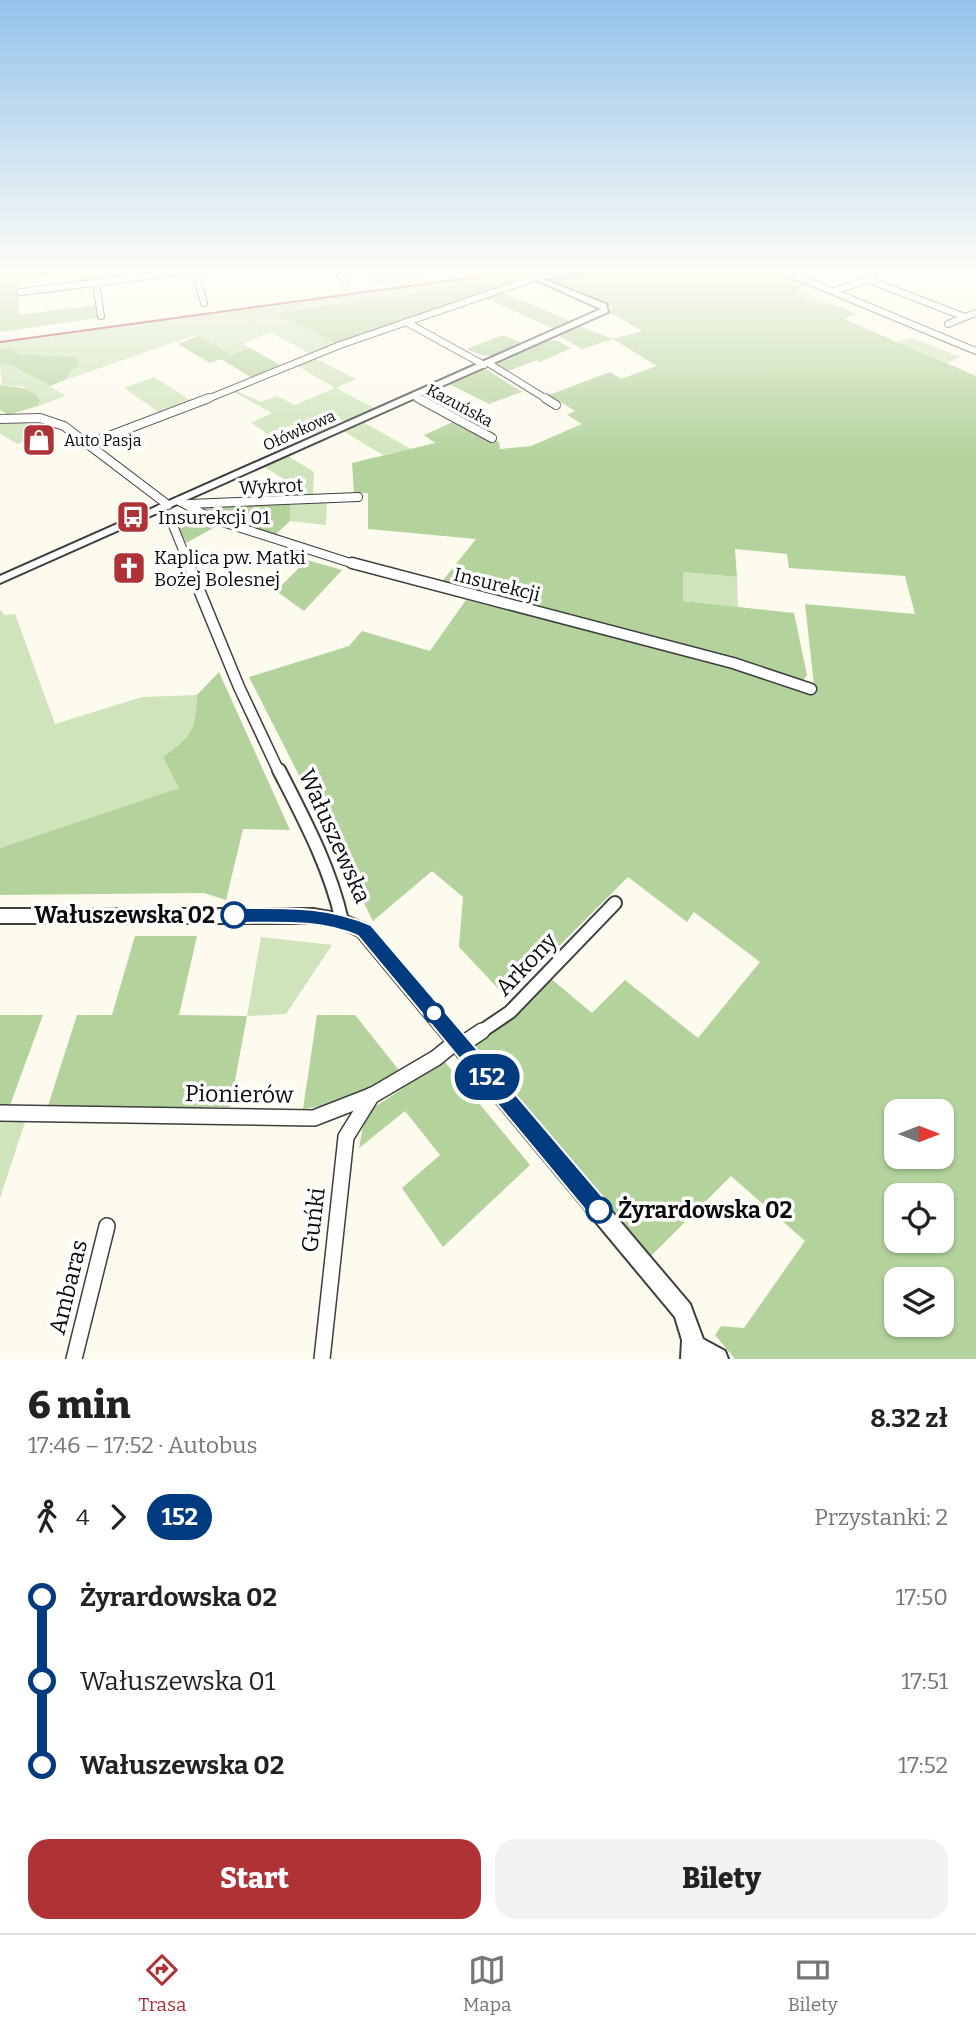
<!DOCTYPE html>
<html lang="pl">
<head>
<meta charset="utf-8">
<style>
  :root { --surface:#fff; --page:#f2f2f2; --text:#222; --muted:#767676; --line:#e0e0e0; --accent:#af3236 }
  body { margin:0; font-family:Bitter,serif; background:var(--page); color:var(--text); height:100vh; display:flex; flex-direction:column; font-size:26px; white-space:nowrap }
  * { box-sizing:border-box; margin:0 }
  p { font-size:23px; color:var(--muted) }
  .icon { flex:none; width:38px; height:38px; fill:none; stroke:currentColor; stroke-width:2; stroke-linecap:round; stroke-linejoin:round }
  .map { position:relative; height:1359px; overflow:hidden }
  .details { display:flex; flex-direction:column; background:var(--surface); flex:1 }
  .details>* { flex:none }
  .badge { padding:0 14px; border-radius:23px; font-size:24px; line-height:46px }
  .needle { width:46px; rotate:90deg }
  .fabs { position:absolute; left:884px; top:1099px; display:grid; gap:14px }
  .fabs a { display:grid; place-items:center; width:70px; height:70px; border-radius:14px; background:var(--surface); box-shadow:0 2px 5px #0004; font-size:35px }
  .map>.badge { position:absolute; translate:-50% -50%; box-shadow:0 0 0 4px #fff }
  .legs { display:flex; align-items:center; gap:10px; height:77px; padding:0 28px; font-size:23px }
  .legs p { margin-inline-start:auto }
  .summary { display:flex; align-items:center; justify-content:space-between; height:119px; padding:0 28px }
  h1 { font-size:38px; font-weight:800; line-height:52px }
  .cta { display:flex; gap:14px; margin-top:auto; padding:14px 28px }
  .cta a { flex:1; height:80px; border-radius:21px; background:var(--accent); color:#fff; font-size:28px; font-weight:800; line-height:80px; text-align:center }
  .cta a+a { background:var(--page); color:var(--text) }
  ul { padding:0 28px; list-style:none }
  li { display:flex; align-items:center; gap:24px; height:84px; font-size:26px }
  li i { display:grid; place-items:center; width:10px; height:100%; margin:0 9px; background:currentColor }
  li i::after { content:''; width:18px; height:18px; margin:-9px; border:5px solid; border-radius:50%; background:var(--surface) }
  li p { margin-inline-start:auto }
  li:first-child i { background:linear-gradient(#0000 50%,currentColor 0) }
  li:last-child i { background:linear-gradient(currentColor 50%,#0000 0) }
  .dock { display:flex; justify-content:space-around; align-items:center; height:98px; border-top:2px solid var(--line); background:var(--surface); font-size:19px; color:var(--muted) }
  .dock a { display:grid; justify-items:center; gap:4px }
  .dock .current { color:var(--accent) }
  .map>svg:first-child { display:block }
  .industrial { fill:#eae1ea }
  .farmland { fill:#f1efd0 }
  .green { fill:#cfe4bb }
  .forest { fill:#b4d39c; fill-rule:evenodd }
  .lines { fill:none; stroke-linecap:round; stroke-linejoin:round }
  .minor-far4-casing { stroke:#3f3f3f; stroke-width:8 }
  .minor-far3-casing { stroke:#3f3f3f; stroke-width:10 }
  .minor-far2-casing { stroke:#3f3f3f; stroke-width:13 }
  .minor-far1-casing { stroke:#3f3f3f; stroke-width:16 }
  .minor-casing { stroke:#3f3f3f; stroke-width:18 }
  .tertiary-casing { stroke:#3f3f3f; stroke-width:4 }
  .minor-far4 { stroke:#fff; stroke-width:6 }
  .minor-far3 { stroke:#fff; stroke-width:8 }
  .minor-far2 { stroke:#fff; stroke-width:10 }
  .minor-far1 { stroke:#fff; stroke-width:12 }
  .minor { stroke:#fff; stroke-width:15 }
  .tertiary { fill:#fff; fill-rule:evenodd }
  .rail { stroke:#af3236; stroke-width:2 }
  .line-1 { fill:#003b80; stroke:#fff; stroke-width:2 }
  .stop-1-dot { fill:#fff; stroke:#003b80; stroke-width:3.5 }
  .labels { text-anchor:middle; stroke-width:7; stroke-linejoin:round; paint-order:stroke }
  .far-street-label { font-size:16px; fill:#0c0c0c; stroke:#fff }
  .far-poi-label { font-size:16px; fill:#0c0c0c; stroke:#fff; text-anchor:start }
  .street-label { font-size:19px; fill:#0c0c0c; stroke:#fff }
  .poi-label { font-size:19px; fill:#0c0c0c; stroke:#fff; text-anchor:start }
  .near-street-label { font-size:23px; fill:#0c0c0c; stroke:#fff }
  .near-stop-label { font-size:23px; font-weight:bold; fill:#0c0c0c; stroke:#fff; text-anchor:end }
</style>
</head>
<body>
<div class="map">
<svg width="976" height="1359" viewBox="0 0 976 1359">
  <rect width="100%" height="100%" fill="#fdfaee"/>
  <!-- industrial -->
  <polygon class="industrial" points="371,268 483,268 373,286 361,269"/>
  <!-- farmland -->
  <polygon class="farmland" points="82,268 100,268 102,281 57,286 55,271"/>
  <!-- green -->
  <g class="green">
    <polygon points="547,268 597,268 275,312 338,344 311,354 270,332 243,344 250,348 231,355 196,335 65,380 74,370 76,357 20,354 11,348 0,349 0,343"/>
    <polygon points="746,268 772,268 814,285 802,290 831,303 821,306 793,293 800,291"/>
    <polygon points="911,337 960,357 947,363 897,342"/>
    <polygon points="315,358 356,379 336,388 376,409 346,423 335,416 323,421 333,428 312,438 291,425 275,432 293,446 289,447 251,423 272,413 232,391 235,390 261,402 277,396 295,405 335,388 296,365"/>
    <polygon points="10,363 66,396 38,406 40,400 22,386 2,386 0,365"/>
    <polygon points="154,377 193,402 163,415 124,388"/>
    <polygon points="28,421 54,427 18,444 0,434 0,422"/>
    <polygon points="363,422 411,449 383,455 343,431"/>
    <polygon points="288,456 314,472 313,496 282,497 284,479 264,467"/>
    <polygon points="327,502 326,525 290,521 291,505"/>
    <polygon points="682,572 737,577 738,607 683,601"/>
    <path d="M0 610 5 615 15 614 55 724 142 697 197 695C195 731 193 735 163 757L180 788 0 848Z"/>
    <polygon points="261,937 332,945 286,1014 247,1016"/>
    <polygon points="0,1122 25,1122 0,1198"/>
  </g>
  <!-- forest -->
  <g class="forest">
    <polygon points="0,268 57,268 53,273 19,282 19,315 96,305 97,318 0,332"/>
    <path d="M614 268H746L801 290 794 294 821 306 831 303 856 314 844 319 976 376V1359H735L715 1335 721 1326 744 1328 805 1241 731 1176 651 1256 490 1067 476 1049 475 1042 550 978 592 1013 625 980 698 1038 760 962 694 912 687 922 628 877 507 998 459 947 463 897 432 871 373 921 249 677 349 646 362 631 430 651 466 600 704 659 815 694 805 604 915 614 905 576 789 568 787 554 735 549 737 577 683 572V601L794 613 807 675 803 681 440 584 476 539 368 529V493H354L352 463 435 443 424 435 455 421 499 442 500 449 531 446 582 424 567 415 575 411 549 395 610 372 621 379 657 366 613 339 582 349 559 336 579 326 613 339 642 331 615 315 605 314 613 308 543 280V278ZM896 1111H942V1157H896ZM896 1195H942V1241H896ZM896 1279H942V1325H896Z"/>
    <polygon points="519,278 338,344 274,313"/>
    <polygon points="499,291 573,322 556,330 483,297"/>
    <path d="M503 335 524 344C500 354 492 362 467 349Z"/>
    <polygon points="199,336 231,355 250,348 282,366 252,378 221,359 210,363 178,344"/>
    <polygon points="547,340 558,341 571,348 540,362 537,360 508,371 498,366 498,362"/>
    <polygon points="11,348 20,354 76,357 79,363 65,380 50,386 10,364 0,365 0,349"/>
    <polygon points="484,368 522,392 489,404 449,384"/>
    <path d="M0 385C16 388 29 385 40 400L38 406 8 415 0 410Z"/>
    <polygon points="291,501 290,521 274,536 198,506"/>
    <polygon points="171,512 217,526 186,543"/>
    <polygon points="307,560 342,570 304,611 276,591"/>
    <path d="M219 672 290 830 243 829 226 900 204 893 0 895V848L179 788 163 757C193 735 195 731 197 695Z"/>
    <polygon points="135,936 197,936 179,1015 247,1016 230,1107 47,1109 77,1015 112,1015"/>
    <polygon points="0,1015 43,1015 9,1108 0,1108"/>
    <polygon points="317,1015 355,1015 402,1074 330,1105 303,1109"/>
    <polygon points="444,1061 530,1165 443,1247 402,1188 440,1155 405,1111 359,1148 363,1127 373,1108"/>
  </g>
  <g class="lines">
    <defs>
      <g id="minor-far4">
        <polyline points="194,268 204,303"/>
        <polyline points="336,268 345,282"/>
        <polyline points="776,268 976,351"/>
        <polyline points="864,268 873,272 871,279 874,282 965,317 976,313"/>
        <polyline points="96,283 101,316"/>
        <polyline points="834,291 871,279"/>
        <polyline points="21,292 195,270"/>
        <polyline points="406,322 484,365"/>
        <polyline points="948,324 965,317"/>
        <polyline points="488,363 548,400"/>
        <polyline points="414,396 421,400"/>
        <polyline points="205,400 340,345 535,278"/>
      </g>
      <g id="minor-far3">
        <polyline points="418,398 492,438"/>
        <polyline points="545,398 556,405"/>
        <polyline points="0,419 40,418 64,426 168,505"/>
        <polyline points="88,444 209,398"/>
        <polyline points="179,501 213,519 357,565"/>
        <polyline points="189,504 358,497"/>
        <polyline points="160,509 172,523 189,565"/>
      </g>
      <g id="minor-far2">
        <polyline points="188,563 239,687 279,772"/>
        <polyline points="352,563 733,663 811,689"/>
      </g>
      <g id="minor-far1">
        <path d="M279 770C304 819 330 867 342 921"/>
        <polyline points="479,1033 510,1012 615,903"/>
      </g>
      <g id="minor">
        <polyline points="461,1045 482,1031"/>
        <polyline points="0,1113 314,1118 373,1095 436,1058 457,1041"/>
        <polyline points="74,1359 107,1226"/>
        <polyline points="322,1359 346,1137 372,1095"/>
      </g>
      <g id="tertiary">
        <polygon points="591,268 606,268 543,279 606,304 608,312 0,583 0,576 601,309 532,278"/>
        <polygon points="0,909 313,909 342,914 370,926 690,1304 703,1339 725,1351 728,1359 681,1359 682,1340 675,1317 358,936 340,927 313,923 0,923"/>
      </g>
    </defs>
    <!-- minor-far4 casing -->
    <use href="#minor-far4" class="minor-far4-casing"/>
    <!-- minor-far3 casing -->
    <use href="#minor-far3" class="minor-far3-casing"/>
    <!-- minor-far2 casing -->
    <use href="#minor-far2" class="minor-far2-casing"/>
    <!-- minor-far1 casing -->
    <use href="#minor-far1" class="minor-far1-casing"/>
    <!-- minor casing -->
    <use href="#minor" class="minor-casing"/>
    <!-- tertiary casing -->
    <use href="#tertiary" class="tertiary-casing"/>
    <!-- minor-far4 -->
    <use href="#minor-far4" class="minor-far4"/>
    <!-- minor-far3 -->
    <use href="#minor-far3" class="minor-far3"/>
    <!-- minor-far2 -->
    <use href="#minor-far2" class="minor-far2"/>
    <!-- minor-far1 -->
    <use href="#minor-far1" class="minor-far1"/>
    <!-- minor -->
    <use href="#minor" class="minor"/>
    <!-- tertiary -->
    <use href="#tertiary" class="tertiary"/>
    <!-- rail -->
    <polyline class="rail" points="0,342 541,268"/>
  </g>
  <!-- sky -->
  <linearGradient id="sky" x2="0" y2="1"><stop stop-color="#94c3eb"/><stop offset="0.59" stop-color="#fefdf7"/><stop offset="1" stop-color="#fefdf7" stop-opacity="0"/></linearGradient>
  <rect width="976" height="458" fill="url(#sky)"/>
  <!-- line-1 -->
  <path class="line-1" d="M234 908C284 908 324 905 371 925L607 1202 610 1210 607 1217 599 1221 591 1217 358 936C319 919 276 923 234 923L228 921 226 915 228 910Z"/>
  <!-- icons -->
  <defs>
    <symbol id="shop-square" viewBox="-11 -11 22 22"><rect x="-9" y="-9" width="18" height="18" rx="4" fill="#af3236" stroke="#fff"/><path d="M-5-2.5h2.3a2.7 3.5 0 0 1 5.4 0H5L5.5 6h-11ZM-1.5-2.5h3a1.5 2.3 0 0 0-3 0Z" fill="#fff"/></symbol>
    <symbol id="bus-square" viewBox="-11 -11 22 22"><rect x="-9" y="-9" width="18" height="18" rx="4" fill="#af3236" stroke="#fff"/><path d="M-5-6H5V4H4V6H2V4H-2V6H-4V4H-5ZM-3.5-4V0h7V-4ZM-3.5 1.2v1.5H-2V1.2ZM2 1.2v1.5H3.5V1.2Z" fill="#fff"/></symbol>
    <symbol id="church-square" viewBox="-11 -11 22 22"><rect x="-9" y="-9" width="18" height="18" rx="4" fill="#af3236" stroke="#fff"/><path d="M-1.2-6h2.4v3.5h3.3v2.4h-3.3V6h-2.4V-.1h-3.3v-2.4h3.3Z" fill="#fff"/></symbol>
  </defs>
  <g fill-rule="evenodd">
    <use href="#shop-square" x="20" y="421" width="38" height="38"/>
    <use href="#bus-square" x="114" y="498" width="38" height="38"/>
    <use href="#church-square" x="110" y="549" width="38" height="38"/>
  </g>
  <!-- markers -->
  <g class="stop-1-dot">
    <circle cx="234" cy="915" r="12"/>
    <circle cx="434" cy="1013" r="9"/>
    <circle cx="599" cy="1210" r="12"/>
  </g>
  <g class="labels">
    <!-- far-street labels -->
    <g class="far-street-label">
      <text transform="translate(460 405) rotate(28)" y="6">Kazuńska</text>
      <text transform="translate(299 430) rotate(-24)" y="6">Ołówkowa</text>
    </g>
    <!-- far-poi labels -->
    <g class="far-poi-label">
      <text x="64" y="446">Auto Pasja</text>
    </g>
    <!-- street labels -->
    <g class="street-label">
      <text transform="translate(271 486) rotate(-3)" y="7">Wykrot</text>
      <text transform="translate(497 584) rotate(14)" y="7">Insurekcji</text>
    </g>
    <!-- poi labels -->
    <g class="poi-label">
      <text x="158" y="524">Insurekcji 01</text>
      <text x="154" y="564">Kaplica pw. Matki<tspan x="154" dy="22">Bożej Bolesnej</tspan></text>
    </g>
    <!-- near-street labels -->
    <g class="near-street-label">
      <text transform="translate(335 836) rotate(66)" y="8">Wałuszewska</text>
      <text transform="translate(526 964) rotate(-46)" y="8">Arkony</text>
      <text transform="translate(239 1094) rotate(1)" y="8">Pionierów</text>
      <text transform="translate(313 1220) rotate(-83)" y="8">Guńki</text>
      <text transform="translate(68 1287) rotate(-76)" y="8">Ambaras</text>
    </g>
    <!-- near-stop labels -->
    <g class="near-stop-label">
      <text x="215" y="923">Wałuszewska 02</text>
      <text x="618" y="1218" text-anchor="start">Żyrardowska 02</text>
    </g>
  </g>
</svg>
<div class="fabs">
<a><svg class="needle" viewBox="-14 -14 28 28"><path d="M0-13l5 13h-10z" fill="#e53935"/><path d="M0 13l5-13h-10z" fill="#767676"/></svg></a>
<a><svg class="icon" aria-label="locate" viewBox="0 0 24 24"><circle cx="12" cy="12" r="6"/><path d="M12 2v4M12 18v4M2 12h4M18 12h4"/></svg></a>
<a><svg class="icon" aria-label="layers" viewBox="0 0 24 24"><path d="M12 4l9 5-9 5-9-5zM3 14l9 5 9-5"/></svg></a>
</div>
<b class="badge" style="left:487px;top:1077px;background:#003b80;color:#fff">152</b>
</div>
<section class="details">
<div class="summary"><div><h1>6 min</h1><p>17:46 – 17:52 · Autobus</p></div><b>8.32 zł</b></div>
<div class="legs"><svg class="icon" aria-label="walk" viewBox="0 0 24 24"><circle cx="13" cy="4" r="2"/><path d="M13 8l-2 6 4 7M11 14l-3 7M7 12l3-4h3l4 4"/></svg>4<svg class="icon" aria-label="forward" viewBox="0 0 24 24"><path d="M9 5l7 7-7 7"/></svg><b class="badge" style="background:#003b80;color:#fff">152</b><p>Przystanki: 2</p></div>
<ul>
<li><i style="color:#003b80"></i><b>Żyrardowska 02</b><p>17:50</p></li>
<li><i style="color:#003b80"></i><span>Wałuszewska 01</span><p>17:51</p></li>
<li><i style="color:#003b80"></i><b>Wałuszewska 02</b><p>17:52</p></li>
</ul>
<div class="cta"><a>Start</a><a>Bilety</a></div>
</section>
<nav class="dock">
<a class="current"><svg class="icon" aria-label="directions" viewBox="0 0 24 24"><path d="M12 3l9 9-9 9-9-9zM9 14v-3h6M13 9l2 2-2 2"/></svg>Trasa</a>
<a><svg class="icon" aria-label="map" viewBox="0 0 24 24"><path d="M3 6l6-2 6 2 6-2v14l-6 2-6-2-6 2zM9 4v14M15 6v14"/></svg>Mapa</a>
<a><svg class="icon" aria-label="tickets" viewBox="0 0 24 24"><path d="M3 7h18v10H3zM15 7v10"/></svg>Bilety</a>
</nav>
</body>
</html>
